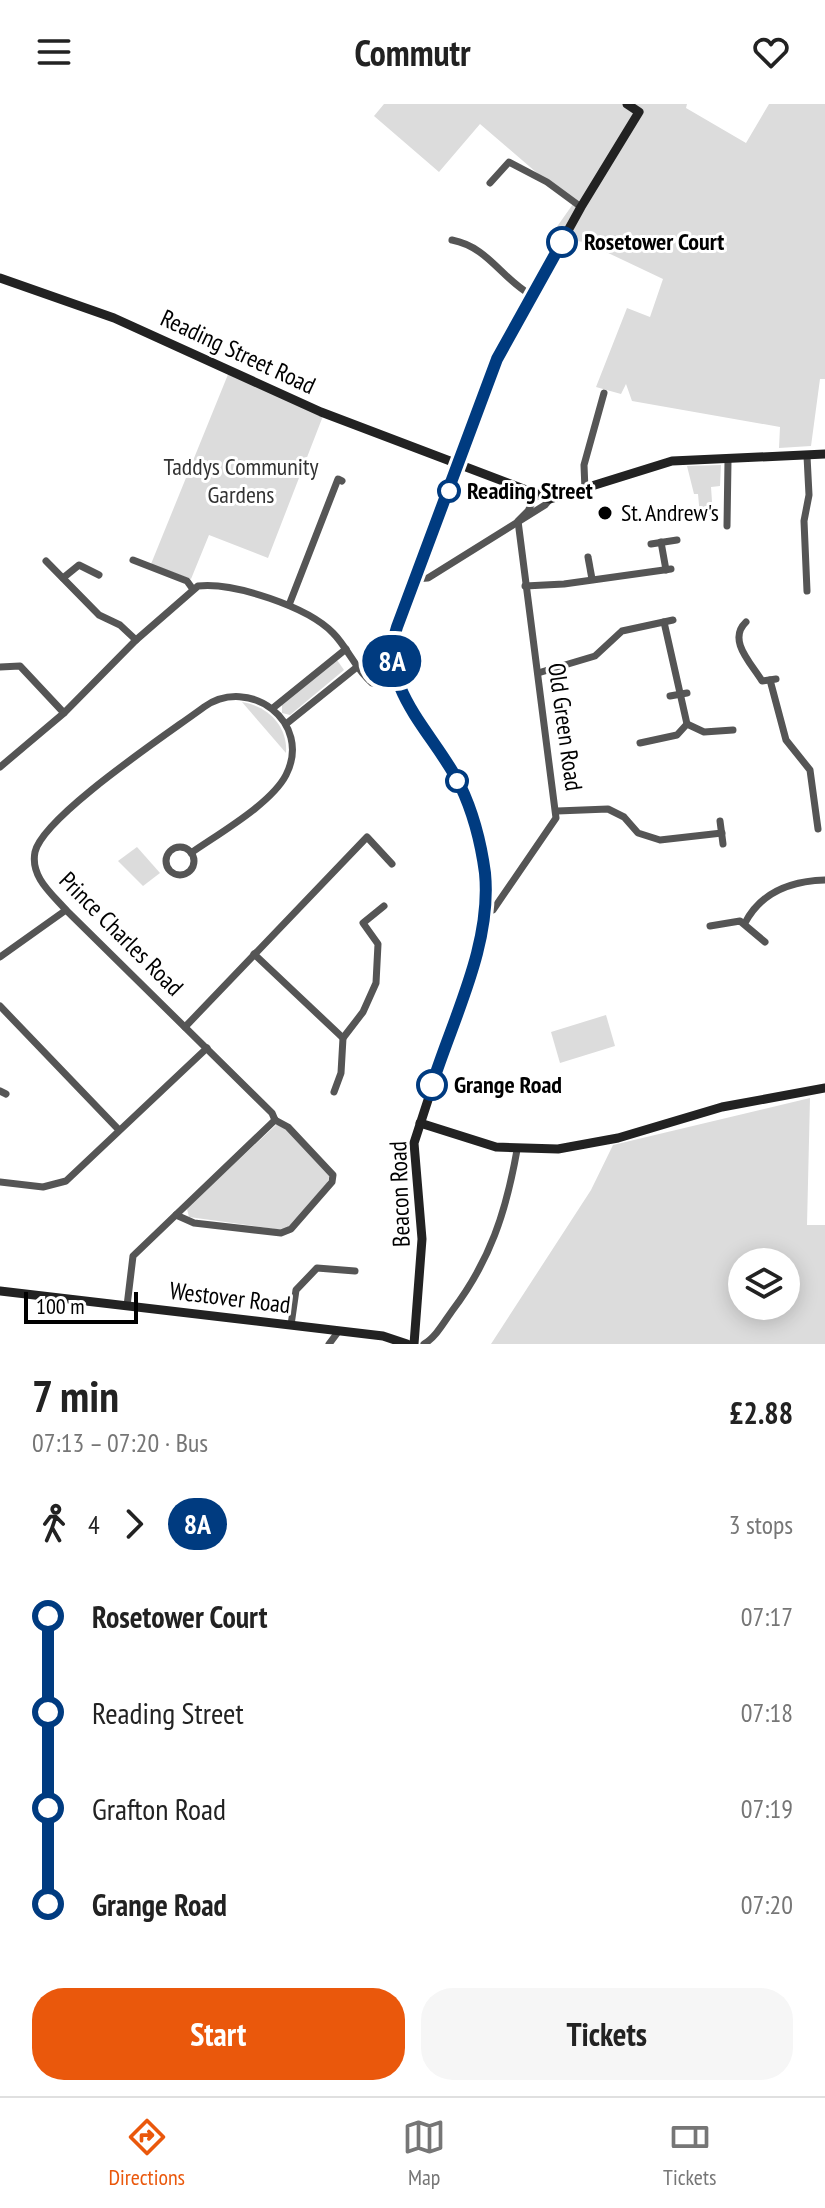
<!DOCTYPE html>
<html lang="en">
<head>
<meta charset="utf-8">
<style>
  :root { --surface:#fff; --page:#f6f6f6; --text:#222; --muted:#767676; --line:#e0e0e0; --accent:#ea580c }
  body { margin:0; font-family:"PT Sans Narrow",sans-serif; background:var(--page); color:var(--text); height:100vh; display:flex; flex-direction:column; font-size:30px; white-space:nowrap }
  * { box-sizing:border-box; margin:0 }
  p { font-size:26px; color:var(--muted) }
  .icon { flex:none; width:44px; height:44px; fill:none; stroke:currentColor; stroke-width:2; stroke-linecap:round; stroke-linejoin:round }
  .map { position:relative; height:1240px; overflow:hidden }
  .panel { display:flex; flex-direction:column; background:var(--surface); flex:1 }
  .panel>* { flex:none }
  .badge { padding:0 16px; border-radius:26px; font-size:28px; line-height:52px }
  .fabs { position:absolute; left:728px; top:1144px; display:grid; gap:16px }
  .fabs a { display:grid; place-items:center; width:72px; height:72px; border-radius:50%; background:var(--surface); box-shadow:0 4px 20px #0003; font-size:40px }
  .scale { position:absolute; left:24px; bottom:20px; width:114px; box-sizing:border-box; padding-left:8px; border:4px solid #000; border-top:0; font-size:22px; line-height:28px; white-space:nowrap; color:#000; -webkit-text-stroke:6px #fff; paint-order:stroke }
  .map>.badge { position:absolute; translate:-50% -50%; box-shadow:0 0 0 4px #fff }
  .legs { display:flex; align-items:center; gap:12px; height:88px; padding:0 32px; font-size:26px }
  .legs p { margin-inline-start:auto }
  .head { display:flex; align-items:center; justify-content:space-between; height:136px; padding:0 32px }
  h1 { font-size:44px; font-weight:700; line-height:60px }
  .primary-button { display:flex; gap:16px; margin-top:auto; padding:16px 32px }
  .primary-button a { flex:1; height:92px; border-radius:32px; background:var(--accent); color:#fff; font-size:32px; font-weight:700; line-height:92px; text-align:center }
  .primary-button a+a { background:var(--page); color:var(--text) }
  ul { padding:0 32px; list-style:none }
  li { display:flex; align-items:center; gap:28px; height:96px; font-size:30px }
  li i { display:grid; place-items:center; width:12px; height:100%; margin:0 10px; background:currentColor }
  li i::after { content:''; width:20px; height:20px; margin:-10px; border:6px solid; border-radius:50%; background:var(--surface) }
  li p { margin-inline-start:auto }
  li:first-child i { background:linear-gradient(#0000 50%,currentColor 0) }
  li:last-child i { background:linear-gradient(currentColor 50%,#0000 0) }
  header { display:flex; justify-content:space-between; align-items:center; height:104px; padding:0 32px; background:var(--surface); font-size:36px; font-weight:700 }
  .dock { display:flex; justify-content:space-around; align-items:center; height:112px; border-top:2px solid var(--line); background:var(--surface); font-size:22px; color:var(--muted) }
  .dock a { display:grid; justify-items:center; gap:4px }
  .dock .selected { color:var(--accent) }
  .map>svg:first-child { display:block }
  .green { fill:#dcdcdc; fill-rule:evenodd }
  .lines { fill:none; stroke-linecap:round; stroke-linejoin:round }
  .street { stroke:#555; stroke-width:7 }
  .secondary { stroke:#222; stroke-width:9 }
  .line-1-casing { stroke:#fff; stroke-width:18 }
  .line-1 { stroke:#003b80; stroke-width:12 }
  .stop-1-dot { fill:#fff; stroke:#003b80; stroke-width:4 }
  .poi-dot { fill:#000; stroke:#fff; stroke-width:3 }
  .labels { text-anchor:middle; stroke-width:6; stroke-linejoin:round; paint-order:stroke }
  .stop-label { font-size:24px; font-weight:bold; fill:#000; stroke:#fff; text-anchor:start }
  .street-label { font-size:24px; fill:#000; stroke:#fff }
  .park-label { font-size:24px; fill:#333; stroke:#fff }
  .poi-label { font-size:24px; fill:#000; stroke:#fff; text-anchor:start }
</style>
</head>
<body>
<header><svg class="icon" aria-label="menu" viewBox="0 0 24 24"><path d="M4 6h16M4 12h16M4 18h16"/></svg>Commutr<svg class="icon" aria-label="heart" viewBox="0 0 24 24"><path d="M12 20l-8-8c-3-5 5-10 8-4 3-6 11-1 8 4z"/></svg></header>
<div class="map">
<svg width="825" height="1240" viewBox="0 0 825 1240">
  <rect width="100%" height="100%" fill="#fff"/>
  <!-- green -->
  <g class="green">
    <polygon points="384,0 687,0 686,4 746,39 769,0 825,0 825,275 820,275 811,342 779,344 780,323 632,297 626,280 621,290 596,283 627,204 650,213 663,175 585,138 549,134 573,100 480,20 439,68 374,12"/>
    <polygon points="229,268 323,312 268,454 209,431 191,475 151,460"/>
    <polygon points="721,361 720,382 711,383 713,412 700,412 698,390 694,390 687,362"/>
    <polygon points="337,556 344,566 290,611 282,609 282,601"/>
    <path d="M242 598C268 602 288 622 286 649Z"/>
    <polygon points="137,743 160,769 143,782 118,757"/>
    <polygon points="606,911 615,942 560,959 551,928"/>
    <path d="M810 994 807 1121H825V1240H491L591 1086 613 1041ZM786 1158V1202H742V1158Z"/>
    <polygon points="276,1021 283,1021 330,1071 327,1079 288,1123 282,1126 189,1113 187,1105 190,1101"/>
  </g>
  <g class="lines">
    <!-- street -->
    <g class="street">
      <polyline points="490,79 509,58 547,78 581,103"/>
      <path d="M452 136C488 143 501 174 531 191"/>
      <polyline points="585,386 584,361 604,289"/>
      <polyline points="727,422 728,357"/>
      <polyline points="661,438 666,466"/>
      <polyline points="651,440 677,436"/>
      <polyline points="588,453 592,475"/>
      <polyline points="133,456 187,477 192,484"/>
      <polyline points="46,457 99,511 120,521 136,536"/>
      <polyline points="63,474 79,461 99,471"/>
      <polyline points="414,475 428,474 545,401 550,395"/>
      <polyline points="525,482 564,480 671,465"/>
      <polyline points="807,487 804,417 809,391 807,352"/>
      <polyline points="289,501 338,375 342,377"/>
      <polyline points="664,518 687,620 704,628 733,626"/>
      <path d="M746 518C727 536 751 559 762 577L776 575"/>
      <polyline points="0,563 20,562 64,609"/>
      <polyline points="538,569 595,552 622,527 673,516"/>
      <polyline points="770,576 786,636 810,666 818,725"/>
      <polyline points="670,592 687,589"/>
      <polyline points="273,604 346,545"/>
      <polyline points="286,620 357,563"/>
      <polyline points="640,639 677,631 687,620"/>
      <path d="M0 663 64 609 136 536 198 482C234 478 308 503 333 529 348 544 355 565 372 579L397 580"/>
      <polyline points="557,707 608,705 624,713 638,729 660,736 722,729"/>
      <polyline points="720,717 723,740"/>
      <circle cx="180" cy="757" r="14"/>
      <path d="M191 749C218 730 271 700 286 671 313 618 249 571 204 603 169 629 43 712 35 748 30 773 52 790 66 806L272 1009 275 1016"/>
      <polyline points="485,809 493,806 556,714 518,417 528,407 537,389"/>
      <path d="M745 819C761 788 791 777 825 776"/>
      <polyline points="710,822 740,817 765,838"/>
      <polyline points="254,850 343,934"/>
      <polyline points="0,853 66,806"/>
      <polyline points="0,902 119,1026"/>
      <polyline points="185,923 367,733 392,760"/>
      <polyline points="0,987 6,990"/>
      <polyline points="334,988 341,969 343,934 363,908 376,879 378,840 363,819 384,802"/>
      <polyline points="0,1078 43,1083 66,1077 207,944"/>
      <polyline points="176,1111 194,1119 281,1129 291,1125 332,1078 333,1071 288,1023 275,1016"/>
      <polyline points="127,1202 133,1152 275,1016"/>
      <polyline points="291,1221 296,1186 317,1164 355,1167"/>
      <polyline points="329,1240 338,1228"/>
      <path d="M424 1240C436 1233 444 1218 452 1207 490 1157 506 1108 517 1046"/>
    </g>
    <!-- secondary -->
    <g class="secondary">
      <polyline points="0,174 114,214 321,308 550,395 672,357 825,350"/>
      <polyline points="420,1019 496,1043 558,1045 618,1034 722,1003 825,984"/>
      <polyline points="0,1187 383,1232 407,1240"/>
      <polyline points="414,1240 422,1135 414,1039 480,836 486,793 474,716 450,664 397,580 392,557 393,535 497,255 581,103 639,8 627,0"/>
    </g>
  </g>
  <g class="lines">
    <defs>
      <path id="line-1" d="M432 981C453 914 492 841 485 769 481 739 473 708 460 681 435 630 377 584 397 523L497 255 562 138"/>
    </defs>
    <!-- line-1 casing -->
    <use href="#line-1" class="line-1-casing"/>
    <!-- line-1 -->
    <use href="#line-1" class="line-1"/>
  </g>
  <!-- markers -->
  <g class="stop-1-dot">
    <circle cx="562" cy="138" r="14"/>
    <circle cx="449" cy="387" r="10"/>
    <circle cx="457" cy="677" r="10"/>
    <circle cx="432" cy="981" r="14"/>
  </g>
  <circle class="poi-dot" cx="605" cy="409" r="8"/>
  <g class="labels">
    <!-- stop labels -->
    <g class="stop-label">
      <text x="584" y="146">Rosetower Court</text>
      <text x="467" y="395">Reading Street</text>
      <text x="454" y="989">Grange Road</text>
    </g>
    <!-- street labels -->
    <g class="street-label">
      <text transform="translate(238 248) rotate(25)" y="8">Reading Street Road</text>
      <text transform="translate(565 623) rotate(82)" y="8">Old Green Road</text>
      <text transform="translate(121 830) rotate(45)" y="8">Prince Charles Road</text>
      <text transform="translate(400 1090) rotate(-92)" y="8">Beacon Road</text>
      <text transform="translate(230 1194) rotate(7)" y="8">Westover Road</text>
    </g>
    <!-- park labels -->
    <g class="park-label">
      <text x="241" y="371">Taddys Community<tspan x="241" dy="28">Gardens</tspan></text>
    </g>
    <!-- poi labels -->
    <g class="poi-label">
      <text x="621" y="417">St. Andrew's</text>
    </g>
  </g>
</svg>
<div class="fabs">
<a><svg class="icon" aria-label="layers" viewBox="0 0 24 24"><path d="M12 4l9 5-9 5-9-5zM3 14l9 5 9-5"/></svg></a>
</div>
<div class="scale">100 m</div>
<b class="badge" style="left:392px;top:557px;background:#003b80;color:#fff">8A</b>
</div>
<section class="panel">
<div class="head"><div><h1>7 min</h1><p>07:13 – 07:20 · Bus</p></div><b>£2.88</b></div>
<div class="legs"><svg class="icon" aria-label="walk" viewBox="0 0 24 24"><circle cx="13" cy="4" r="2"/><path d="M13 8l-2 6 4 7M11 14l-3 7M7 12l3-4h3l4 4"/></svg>4<svg class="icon" aria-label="forward" viewBox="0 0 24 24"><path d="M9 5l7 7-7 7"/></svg><b class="badge" style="background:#003b80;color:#fff">8A</b><p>3 stops</p></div>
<ul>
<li><i style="color:#003b80"></i><b>Rosetower Court</b><p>07:17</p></li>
<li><i style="color:#003b80"></i><span>Reading Street</span><p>07:18</p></li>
<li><i style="color:#003b80"></i><span>Grafton Road</span><p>07:19</p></li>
<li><i style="color:#003b80"></i><b>Grange Road</b><p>07:20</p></li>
</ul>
<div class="primary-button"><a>Start</a><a>Tickets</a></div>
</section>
<nav class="dock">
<a class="selected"><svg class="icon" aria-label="directions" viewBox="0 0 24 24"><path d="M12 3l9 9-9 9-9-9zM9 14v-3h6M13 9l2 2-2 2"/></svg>Directions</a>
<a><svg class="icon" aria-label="map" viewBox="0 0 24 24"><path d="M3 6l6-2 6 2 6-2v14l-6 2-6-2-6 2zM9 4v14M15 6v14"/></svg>Map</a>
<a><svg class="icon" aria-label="tickets" viewBox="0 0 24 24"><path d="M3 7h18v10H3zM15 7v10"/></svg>Tickets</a>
</nav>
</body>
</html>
